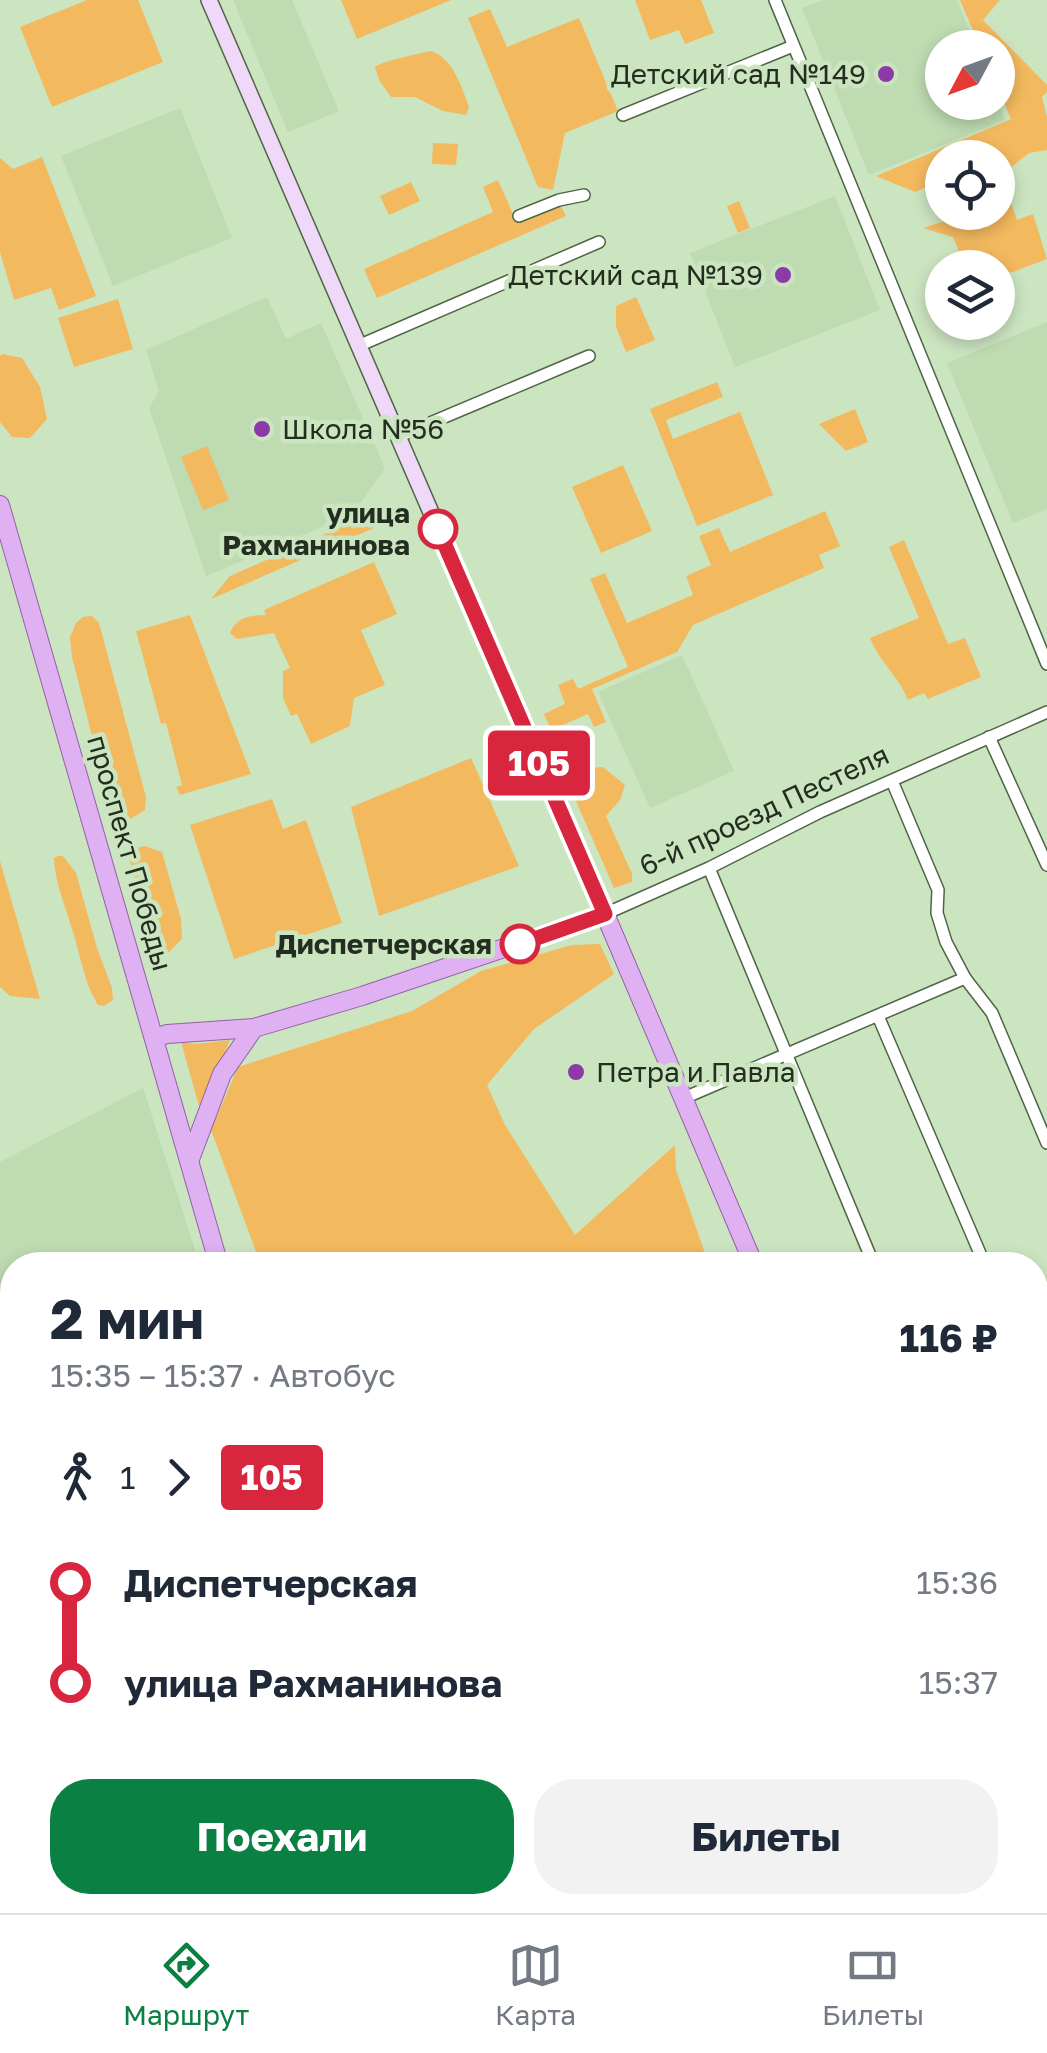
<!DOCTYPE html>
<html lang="ru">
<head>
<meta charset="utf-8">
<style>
  :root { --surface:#fff; --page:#f2f2f3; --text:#1f2937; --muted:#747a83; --line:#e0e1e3; --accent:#0b8043 }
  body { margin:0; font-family:"Golos Text",sans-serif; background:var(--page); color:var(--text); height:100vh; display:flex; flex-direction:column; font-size:38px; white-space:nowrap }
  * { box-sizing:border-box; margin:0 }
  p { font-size:32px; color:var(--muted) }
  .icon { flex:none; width:55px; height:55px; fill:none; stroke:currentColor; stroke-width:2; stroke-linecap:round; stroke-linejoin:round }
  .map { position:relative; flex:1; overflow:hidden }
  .drawer { position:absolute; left:0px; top:1252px; width:1048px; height:662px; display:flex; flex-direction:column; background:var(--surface); border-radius:40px 40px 0 0; box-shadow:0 5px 15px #0003 }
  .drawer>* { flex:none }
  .badge { padding:0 20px; border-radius:8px; font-size:35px; line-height:65px }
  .needle { width:65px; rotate:229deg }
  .controls { position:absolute; left:925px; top:30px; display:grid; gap:20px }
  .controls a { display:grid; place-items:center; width:90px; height:90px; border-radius:50%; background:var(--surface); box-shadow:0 5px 15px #0003; font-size:50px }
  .map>.badge { position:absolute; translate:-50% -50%; box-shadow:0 0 0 5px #fff }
  .legs { display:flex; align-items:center; gap:15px; height:110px; padding:0 50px; font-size:32px }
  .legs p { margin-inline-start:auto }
  .summary { display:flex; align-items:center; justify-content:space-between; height:170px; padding:0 50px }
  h1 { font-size:55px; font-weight:700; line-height:75px }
  .cta { display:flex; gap:20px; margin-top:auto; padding:20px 50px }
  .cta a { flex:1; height:115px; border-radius:40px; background:var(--accent); color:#fff; font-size:40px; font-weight:700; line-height:115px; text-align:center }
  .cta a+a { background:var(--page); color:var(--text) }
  ul { padding:0 50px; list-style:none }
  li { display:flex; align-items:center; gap:35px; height:100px; font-size:38px }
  li i { display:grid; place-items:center; width:15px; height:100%; margin:0 12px; background:currentColor }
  li i::after { content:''; width:25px; height:25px; margin:-12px; border:8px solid; border-radius:50%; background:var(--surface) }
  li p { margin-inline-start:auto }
  li:first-child i { background:linear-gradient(#0000 50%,currentColor 0) }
  li:last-child i { background:linear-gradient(currentColor 50%,#0000 0) }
  .dock { display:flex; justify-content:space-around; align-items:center; height:140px; border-top:2px solid var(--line); background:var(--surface); font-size:28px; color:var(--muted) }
  .dock a { display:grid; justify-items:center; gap:5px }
  .dock .selected { color:var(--accent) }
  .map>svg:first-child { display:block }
  .built { fill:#bedbb1 }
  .green { fill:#f3b95e }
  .water { fill:#70b74c; stroke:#598e3f; stroke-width:2.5 }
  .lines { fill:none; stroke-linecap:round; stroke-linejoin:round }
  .stream { stroke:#598e3f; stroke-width:2.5 }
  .street-casing { stroke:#4f6546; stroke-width:14 }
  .secondary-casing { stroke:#4f6546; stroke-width:18 }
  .primary-casing { stroke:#9161a3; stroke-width:20 }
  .highway-casing { stroke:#9161a3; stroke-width:22 }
  .street { stroke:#fff; stroke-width:11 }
  .secondary { stroke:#f0d8f8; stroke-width:15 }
  .primary { stroke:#e0b1f2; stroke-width:18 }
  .highway { stroke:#cc7de9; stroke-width:20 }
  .line-1-casing { stroke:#fff; stroke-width:22 }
  .line-1 { stroke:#d7263d; stroke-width:15 }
  .poi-dot { fill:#8d3aa9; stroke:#cce5c1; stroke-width:4 }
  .stop-1-dot { fill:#fff; stroke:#d7263d; stroke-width:5 }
  .labels { text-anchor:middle; stroke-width:9; stroke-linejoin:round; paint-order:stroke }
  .poi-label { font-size:28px; fill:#242e20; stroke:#cce5c1; text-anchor:end }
  .stop-label { font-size:28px; font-weight:bold; fill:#242e20; stroke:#cce5c1; text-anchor:end }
  .street-label { font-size:28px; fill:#242e20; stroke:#cce5c1 }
</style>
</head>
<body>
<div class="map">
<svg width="1047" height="1913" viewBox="0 0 1047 1913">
  <rect width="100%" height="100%" fill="#cce5c1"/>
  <!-- built -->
  <g class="built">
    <polygon points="233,0 292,0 339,111 288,132"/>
    <polygon points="823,0 957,0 976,47 942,48 942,102 998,101 1005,120 869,175 802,8"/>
    <polygon points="180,108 232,238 113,286 61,156"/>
    <polygon points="835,196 880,310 735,367 690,253"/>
    <polygon points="267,297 286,339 321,323 385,468 353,514 206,576 149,408 159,391 146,350"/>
    <polygon points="1047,322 1047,509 1013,523 947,363"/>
    <polygon points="682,655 734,771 650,808 598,692"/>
    <polygon points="143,1088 200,1265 12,1265 12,1331 0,1319 0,1162"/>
    <polygon points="1047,1288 1047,1358 1041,1351 1035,1355 1035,1297"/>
    <polygon points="0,1556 12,1557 12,1646 0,1662"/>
  </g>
  <!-- green -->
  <g class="green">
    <polygon points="87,0 138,0 163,62 52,107 20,27"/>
    <polygon points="341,0 451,0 357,39"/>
    <polygon points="635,0 701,0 714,33 685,44 679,30 650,40"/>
    <polygon points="960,0 1000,0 983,20 1047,85 1047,92 1042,97 1047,117 1047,150 1029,153 998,178 998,158 942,158 942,180 915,192 876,176 1011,119 998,88 998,48 980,47"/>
    <polygon points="490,9 507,47 579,18 618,111 565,133 553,190 538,187 468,18"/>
    <path d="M431 51C452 57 462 87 469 107L466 115 443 111 415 97H391L379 80 375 67C382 61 418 54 431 51Z"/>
    <polygon points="433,143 458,144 456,165 432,164"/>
    <polygon points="42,157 96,296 59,310 51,288 14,300 0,252 0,158 13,169"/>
    <polygon points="498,180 516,221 559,202 566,216 377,298 364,269 493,212 483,187"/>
    <polygon points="411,182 420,201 389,215 380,196"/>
    <polygon points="1010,199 1017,220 1033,214 1047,259 1013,272 998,273 998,268 954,267 963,261 953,237 923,228 970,213 998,212 998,203"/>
    <polygon points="739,201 750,228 738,233 727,206"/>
    <polygon points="636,297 655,340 626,352 616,327 616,306"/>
    <polygon points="118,299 133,349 74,367 58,318"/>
    <polygon points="3,354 22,358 40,387 47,419 30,438 12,437 0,422 0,356"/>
    <polygon points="717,382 723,397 666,420 673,439 740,412 773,495 697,526 650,409"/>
    <polygon points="855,409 868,442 846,451 819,424"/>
    <polygon points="207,446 229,500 203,510 181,457"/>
    <polygon points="623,465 652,531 601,553 572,487"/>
    <polygon points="825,511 840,546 819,555 824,568 693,625 677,652 592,689 606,722 594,727 588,714 551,730 544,714 565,704 558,685 573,679 578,689 628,667 590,579 605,573 627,623 693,595 686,576 711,565 699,536 719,528 730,552"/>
    <polygon points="368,515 374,528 211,599 230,576"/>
    <path d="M904 540 948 644 965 638 981 677 928 699 924 693 908 700C897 673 881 665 870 638L919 618 889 547Z"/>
    <path d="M374 562 397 614 361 630 385 685 354 698 350 726 311 744 297 714 291 716 283 698V671L290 668 274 633 237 639 230 633C236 617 250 615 266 615L264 610Z"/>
    <polygon points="190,615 251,774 180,795 176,787 182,785 166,723 161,724 136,631"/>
    <polygon points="92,616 99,623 146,797 145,810 130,819 115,803 93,740 72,657 70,637 76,623 83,617"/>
    <polygon points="471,758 519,866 379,916 351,807"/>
    <polygon points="603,767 625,785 620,800 606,816 632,874 632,882 614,888 569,785 570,777 590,768"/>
    <polygon points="272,799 283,829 306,820 342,923 234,959 190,825"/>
    <polygon points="145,846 162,852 181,919 182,939 169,952 163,953 155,944 129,858 135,848"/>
    <path d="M58 856H63L76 873 97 948 112 988 113 1000 104 1006 98 1005C83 980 81 956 72 929 65 905 55 883 54 858Z"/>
    <polygon points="0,861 40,999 10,996 0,987"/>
    <polygon points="600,944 614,974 534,1029 487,1085 505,1125 575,1235 675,1145 676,1170 709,1265 261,1265 211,1130 238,1067 412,1011 481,971 572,945"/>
    <polygon points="230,1040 201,1113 181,1042 196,1044"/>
    <polygon points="0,1369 12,1381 12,1549 0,1547 0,1451 4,1441 0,1427"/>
    <polygon points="1047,1435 1047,1504 1035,1492 1035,1444"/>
    <polygon points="1047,1588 1047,1673 1035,1649 1035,1601"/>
    <polygon points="1035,1746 1047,1754 1047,1913 974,1913 982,1903 1035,1902"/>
    <polygon points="738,1903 802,1903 815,1913 751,1913"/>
  </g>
  <!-- water -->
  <polygon class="water" points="1035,1649 1047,1673 1047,1754 1035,1746"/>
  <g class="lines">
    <!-- stream -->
    <polyline class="stream" points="0,1522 11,1523"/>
    <defs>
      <g id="street">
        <polyline points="775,0 1047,664"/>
        <polyline points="623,115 793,46"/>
        <polyline points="519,216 559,200 584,195"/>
        <polyline points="358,346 599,242"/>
        <polyline points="397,437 589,356"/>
        <polyline points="989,737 1047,865"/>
        <polyline points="892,781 938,890 937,913 946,942 965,978 992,1013 1047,1143"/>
        <polyline points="709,868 874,1265"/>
        <polyline points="605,914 709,868 820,812 1047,712"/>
        <polyline points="878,1016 985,1265"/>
        <polyline points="684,1098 965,978"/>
      </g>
      <g id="secondary">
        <polyline points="209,0 605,914"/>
        <polyline points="276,1913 299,1902"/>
      </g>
      <g id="primary">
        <polyline points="0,505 219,1265"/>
        <polyline points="154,1038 167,1034 254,1028 362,996 605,914 754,1265"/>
        <polyline points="190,1159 222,1074 254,1028"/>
        <polyline points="1035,1427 1047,1418"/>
      </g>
      <g id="highway">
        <polyline points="0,1339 12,1350"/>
        <polyline points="668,1902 682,1913"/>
      </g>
    </defs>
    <!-- street casing -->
    <use href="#street" class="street-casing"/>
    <!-- secondary casing -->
    <use href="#secondary" class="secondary-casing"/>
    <!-- primary casing -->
    <use href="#primary" class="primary-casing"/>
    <!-- highway casing -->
    <use href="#highway" class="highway-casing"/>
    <!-- street -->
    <use href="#street" class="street"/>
    <!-- secondary -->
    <use href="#secondary" class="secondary"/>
    <!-- primary -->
    <use href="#primary" class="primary"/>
    <!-- highway -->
    <use href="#highway" class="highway"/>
  </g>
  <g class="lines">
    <defs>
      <polyline id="line-1" points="438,529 605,914 520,944"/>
    </defs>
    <!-- line-1 casing -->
    <use href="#line-1" class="line-1-casing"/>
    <!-- line-1 -->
    <use href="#line-1" class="line-1"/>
  </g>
  <!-- markers -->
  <g class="poi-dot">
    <circle cx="886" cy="74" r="10"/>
    <circle cx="783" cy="275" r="10"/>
    <circle cx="262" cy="429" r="10"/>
    <circle cx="576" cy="1072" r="10"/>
  </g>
  <g class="stop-1-dot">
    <circle cx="438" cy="529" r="18"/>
    <circle cx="520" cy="944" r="18"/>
  </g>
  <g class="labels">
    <!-- poi labels -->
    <g class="poi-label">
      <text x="866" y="84">Детский сад №149</text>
      <text x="763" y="285">Детский сад №139</text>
      <text x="282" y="439" text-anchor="start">Школа №56</text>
      <text x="596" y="1082" text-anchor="start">Петра и Павла</text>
    </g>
    <!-- stop labels -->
    <g class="stop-label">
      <text x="410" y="523">улица<tspan x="410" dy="32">Рахманинова</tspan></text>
      <text x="492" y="954">Диспетчерская</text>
    </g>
    <!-- street labels -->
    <g class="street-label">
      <text transform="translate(764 810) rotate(-25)" y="10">6-й проезд Пестеля</text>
      <text transform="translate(130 853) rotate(74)" y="10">проспект Победы</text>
    </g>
  </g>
</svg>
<div class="controls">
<a><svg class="needle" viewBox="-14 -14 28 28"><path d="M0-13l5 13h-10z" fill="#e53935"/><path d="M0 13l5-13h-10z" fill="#747a83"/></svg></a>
<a><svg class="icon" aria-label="locate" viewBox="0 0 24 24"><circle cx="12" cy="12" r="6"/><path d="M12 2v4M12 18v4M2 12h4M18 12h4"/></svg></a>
<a><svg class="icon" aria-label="layers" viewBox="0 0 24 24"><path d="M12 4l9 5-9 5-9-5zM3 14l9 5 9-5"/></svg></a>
</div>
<b class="badge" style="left:539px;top:763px;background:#d7263d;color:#fff">105</b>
<section class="drawer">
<div class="summary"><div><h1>2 мин</h1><p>15:35 – 15:37 · Автобус</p></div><b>116 ₽</b></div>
<div class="legs"><svg class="icon" aria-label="walk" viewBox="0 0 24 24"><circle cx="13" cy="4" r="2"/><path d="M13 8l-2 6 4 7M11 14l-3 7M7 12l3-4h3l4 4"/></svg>1<svg class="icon" aria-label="forward" viewBox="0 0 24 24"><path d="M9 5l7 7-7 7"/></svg><b class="badge" style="background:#d7263d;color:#fff">105</b></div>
<ul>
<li><i style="color:#d7263d"></i><b>Диспетчерская</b><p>15:36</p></li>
<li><i style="color:#d7263d"></i><b>улица Рахманинова</b><p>15:37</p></li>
</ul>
<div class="cta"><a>Поехали</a><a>Билеты</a></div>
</section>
</div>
<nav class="dock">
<a class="selected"><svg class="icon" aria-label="directions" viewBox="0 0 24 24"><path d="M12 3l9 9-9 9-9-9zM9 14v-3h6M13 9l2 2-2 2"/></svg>Маршрут</a>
<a><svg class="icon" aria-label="map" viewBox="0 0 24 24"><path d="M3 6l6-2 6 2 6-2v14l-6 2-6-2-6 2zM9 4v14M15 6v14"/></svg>Карта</a>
<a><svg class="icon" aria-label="tickets" viewBox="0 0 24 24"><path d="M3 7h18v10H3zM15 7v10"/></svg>Билеты</a>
</nav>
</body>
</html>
